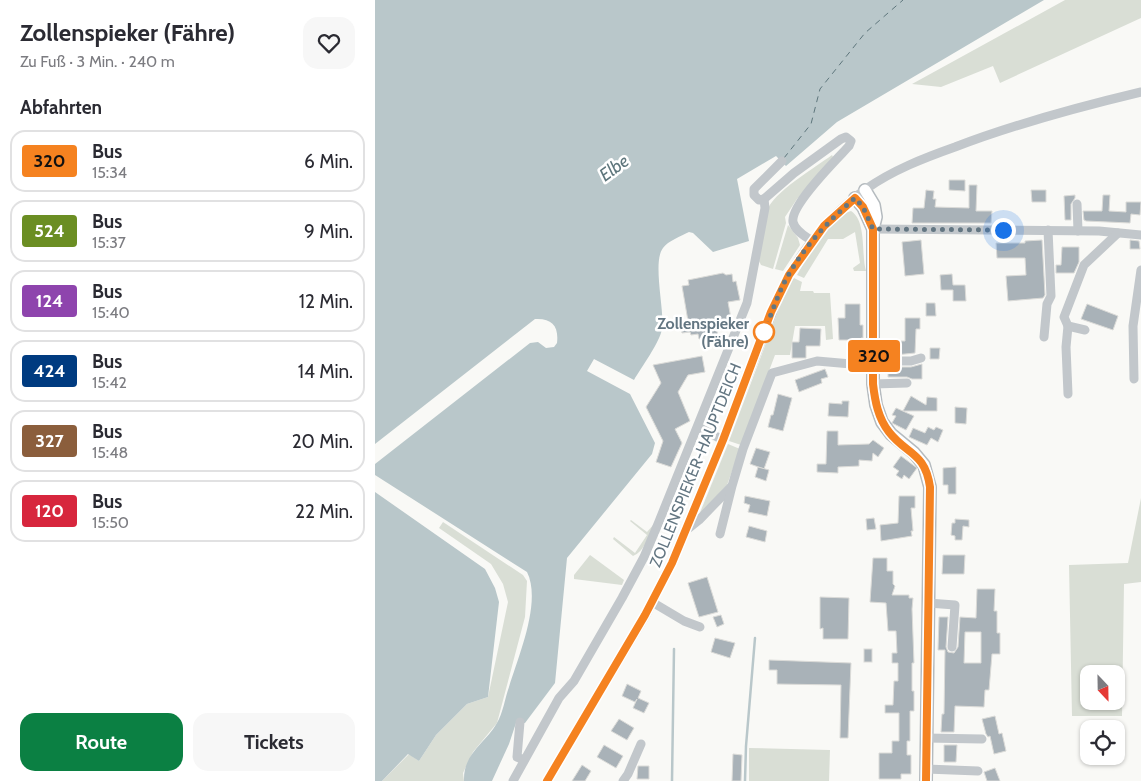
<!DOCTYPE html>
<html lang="de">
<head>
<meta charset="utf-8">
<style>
  :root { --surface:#fff; --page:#f7f7f7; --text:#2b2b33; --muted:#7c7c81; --line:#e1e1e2; --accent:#0b8043 }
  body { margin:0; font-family:Cabin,sans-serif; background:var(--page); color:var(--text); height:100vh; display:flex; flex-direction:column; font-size:19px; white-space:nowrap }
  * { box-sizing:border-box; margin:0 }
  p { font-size:16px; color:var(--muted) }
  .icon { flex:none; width:28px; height:28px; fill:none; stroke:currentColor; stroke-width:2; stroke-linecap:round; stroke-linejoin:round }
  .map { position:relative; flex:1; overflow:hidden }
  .side { display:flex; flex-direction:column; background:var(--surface); width:375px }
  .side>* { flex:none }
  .badge { padding:0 10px; border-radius:4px; font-size:18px; line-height:32px }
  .needle { width:32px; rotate:158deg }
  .fabs { position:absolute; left:705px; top:665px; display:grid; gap:10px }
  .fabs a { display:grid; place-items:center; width:45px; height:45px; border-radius:10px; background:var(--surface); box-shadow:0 1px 4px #0004; font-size:25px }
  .you { position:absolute; width:25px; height:25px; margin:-12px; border:4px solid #fff; border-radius:50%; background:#1a73e8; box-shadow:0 0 0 8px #1a73e833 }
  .map>.badge { position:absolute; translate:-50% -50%; box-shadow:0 0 0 2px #fff }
  h2 { padding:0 20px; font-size:19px; line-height:45px }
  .round { display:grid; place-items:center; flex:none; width:52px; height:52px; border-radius:15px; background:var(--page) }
  .overview { display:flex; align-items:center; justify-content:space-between; height:85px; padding:0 20px }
  h1 { font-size:24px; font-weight:800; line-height:38px }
  .cta { display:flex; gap:10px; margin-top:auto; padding:10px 20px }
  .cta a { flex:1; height:58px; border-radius:15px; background:var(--accent); color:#fff; font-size:20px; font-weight:800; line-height:58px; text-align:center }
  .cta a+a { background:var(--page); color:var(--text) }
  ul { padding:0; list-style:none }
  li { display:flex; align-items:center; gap:15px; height:62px; margin:0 10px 8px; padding:0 10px; border:2px solid var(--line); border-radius:15px }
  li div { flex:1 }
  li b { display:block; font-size:19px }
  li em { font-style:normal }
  li .badge { min-width:55px; font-weight:700; text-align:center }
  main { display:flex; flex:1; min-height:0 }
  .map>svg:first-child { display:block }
  .green { fill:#d9ded5; fill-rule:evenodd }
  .water { fill:#b9c7ca }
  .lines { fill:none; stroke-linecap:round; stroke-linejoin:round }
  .stream { stroke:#b9c7ca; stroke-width:2.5 }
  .ferry { stroke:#5e767c; stroke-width:1; stroke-dasharray:6 5; stroke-linecap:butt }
  .building { fill:#a9b2b8; stroke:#dbdbd8; fill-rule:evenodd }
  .major-casing { stroke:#b5bbbf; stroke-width:14 }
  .minor { stroke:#c2c7cb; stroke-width:9 }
  .major { stroke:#fff; stroke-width:11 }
  .line-casing { stroke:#fff; stroke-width:11 }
  .line { stroke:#f58220; stroke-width:8 }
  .walk { stroke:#637682; stroke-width:5; stroke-dasharray:0 9 }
  .stop-dot { fill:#fff; stroke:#f58220; stroke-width:2.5 }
  .labels { text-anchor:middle; stroke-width:5; stroke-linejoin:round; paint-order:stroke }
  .stop-label { font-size:16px; font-weight:bold; fill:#637682; stroke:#fff; text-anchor:end }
  .street-label { font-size:16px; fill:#637682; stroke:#fff }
  .water-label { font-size:18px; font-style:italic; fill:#5e767c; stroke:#fff }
</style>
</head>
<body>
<main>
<section class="side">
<div class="overview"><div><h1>Zollenspieker (Fähre)</h1><p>Zu Fuß · 3 Min. · 240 m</p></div><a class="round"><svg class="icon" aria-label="heart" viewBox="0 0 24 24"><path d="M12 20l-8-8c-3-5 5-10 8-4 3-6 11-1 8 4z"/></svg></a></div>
<h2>Abfahrten</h2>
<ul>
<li><span class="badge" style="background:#f58220;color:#111">320</span><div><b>Bus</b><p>15:34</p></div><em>6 Min.</em></li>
<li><span class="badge" style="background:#6b8e23;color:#fff">524</span><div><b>Bus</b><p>15:37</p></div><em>9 Min.</em></li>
<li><span class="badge" style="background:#8e44ad;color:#fff">124</span><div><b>Bus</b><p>15:40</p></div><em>12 Min.</em></li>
<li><span class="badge" style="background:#003b80;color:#fff">424</span><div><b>Bus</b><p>15:42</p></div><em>14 Min.</em></li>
<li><span class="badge" style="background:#8b5e3c;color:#fff">327</span><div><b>Bus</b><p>15:48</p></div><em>20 Min.</em></li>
<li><span class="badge" style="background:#d7263d;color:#fff">120</span><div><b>Bus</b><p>15:50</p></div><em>22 Min.</em></li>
</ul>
<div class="cta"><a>Route</a><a>Tickets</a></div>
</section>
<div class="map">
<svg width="766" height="781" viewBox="0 0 766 781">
  <rect width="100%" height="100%" fill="#f9f9f6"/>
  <!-- green -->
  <g class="green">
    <polygon points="690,0 766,0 766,18 625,83 618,66 566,87 537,84"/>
    <path d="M457 155 458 157 422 199 410 217 411 223 398 269 386 265 384 261C386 245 387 227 392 211 397 193 441 167 457 155Z"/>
    <path d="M476 211C492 221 486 255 491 271H479L478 268 485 263 480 232 468 239H453L429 278 422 275 430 261 429 259C440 245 459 215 476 211Z"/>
    <polygon points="413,225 423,238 425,245 408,271 400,269"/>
    <polygon points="419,278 427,282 425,291 438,291 439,293 455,293 458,339 451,340 450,326 420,326 415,355 400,355 366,445 354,441 402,314 414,284"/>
    <polygon points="353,444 365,449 352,485 324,515"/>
    <path d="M766 498V582L749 584 747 716H697L694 565 753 563ZM714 674H741V701H714Z"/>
    <path d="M256 520 272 532 279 524C274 536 269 552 258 556L238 539 239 537 260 553 272 535 255 521Z"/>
    <polygon points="68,522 148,575 152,581 150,617 122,723 98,752 88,773 89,781 7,781 34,754 44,761 61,735 92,704 113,697 133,602 128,584 116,564 64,528"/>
    <polygon points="215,555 249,580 247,585 199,579 199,575"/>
    <polygon points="374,748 455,750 454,781 374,781"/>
  </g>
  <!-- water -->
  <g class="water">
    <path d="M0 0H669L462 122 411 166 401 156 362 179 374 241 338 252 318 233 314 232C306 236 293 241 288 248 277 262 290 311 287 329 285 342 266 368 259 380L219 359 212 371 255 394 280 443 277 454 192 558 180 683 150 723H141L134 744 117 781H89C88 753 110 744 122 723 128 713 130 698 134 687 143 657 167 602 152 572L0 475V464L155 343 163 342 171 348 179 347 182 343C184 326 177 318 160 319L0 444Z"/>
    <polygon points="0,492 110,569 120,588 124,602 113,697 92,704 61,735 44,761 33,754 7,781 0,781"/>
  </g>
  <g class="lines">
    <!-- stream -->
    <g class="stream">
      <polyline points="297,781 299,649"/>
      <polyline points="370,781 371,746 380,638"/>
    </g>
    <!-- ferry -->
    <polyline class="ferry" points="409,158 436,124 445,89 490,33 528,0"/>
  </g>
  <!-- building -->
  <g class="building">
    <polygon points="574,180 590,180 590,191 574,190"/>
    <polygon points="594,185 602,185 601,211 617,211 616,223 537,223 538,208 549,208 551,190 559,191 558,199 561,199 560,207 594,208"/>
    <polygon points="656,190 671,190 671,202 657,202"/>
    <polygon points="700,195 700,198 696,204 696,220 690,220 689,196"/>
    <polygon points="728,195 735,195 734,211 751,212 751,202 766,202 765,215 756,214 755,223 711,221 709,220 708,211 727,211"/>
    <polygon points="546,240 549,274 530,276 527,242"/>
    <polygon points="667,240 670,295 668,298 633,301 631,276 651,275 650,258 622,258 621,243 650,243 650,241"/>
    <polygon points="755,240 764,241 765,249 755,249"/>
    <polygon points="687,247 704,247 704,262 699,273 681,273 681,265 686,265"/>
    <polygon points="348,273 351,275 357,274 358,282 361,281 365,300 353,302 357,324 355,328 342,331 343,336 324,339 323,334 316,335 315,332 307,333 305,322 313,321 307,286 314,285 313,280"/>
    <polygon points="577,274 578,285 590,285 591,301 578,301 578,290 566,290 565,275"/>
    <polygon points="551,303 560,303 561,316 551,316"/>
    <polygon points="470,304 485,304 485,325 488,325 488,338 486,338 485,340 464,340 463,318 470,318"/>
    <polygon points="712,304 743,316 738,330 706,319"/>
    <polygon points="530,318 545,318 545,329 541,329 540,353 520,355 521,341 530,341"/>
    <polygon points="425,328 446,329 445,346 431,346 431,358 417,358 417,342 424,342"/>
    <polygon points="555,348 565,348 564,359 555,359"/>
    <polygon points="327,356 330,372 313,375 303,392 315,421 300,429 307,443 296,467 281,462 288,441 271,407 286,383 278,365"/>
    <polygon points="547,364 547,379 537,379 532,377 513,377 513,367 536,367"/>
    <polygon points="450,369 453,377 446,379 447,383 424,392 420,380"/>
    <polygon points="403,394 417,398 408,431 393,427 396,415 398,415"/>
    <polygon points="536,396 551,405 552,397 562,398 562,411 528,411"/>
    <polygon points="467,401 474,401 473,417 453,416 454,403 467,404"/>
    <polygon points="580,407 592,408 591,424 580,423"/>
    <polygon points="521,408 539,416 531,430 517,423 521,416 517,415"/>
    <polygon points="553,427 559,430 561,427 568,430 563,442 556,438 552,445 534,437 538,428 550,433"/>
    <polygon points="452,431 463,431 463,445 494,444 498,440 509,448 503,457 498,453 497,461 484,460 484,466 463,467 463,473 442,472 442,464 451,464"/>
    <polygon points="381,448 395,452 389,469 375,464"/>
    <polygon points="526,456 542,468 534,479 529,475 527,479 521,475 524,471 518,467"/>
    <polygon points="383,467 394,470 391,481 380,477"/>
    <polygon points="581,467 581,494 573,494 573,485 568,485 568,468"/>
    <polygon points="370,496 395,501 392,516 373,512 375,505 369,503"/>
    <polygon points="524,496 540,496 540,508 536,508 538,531 536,531 537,536 506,541 505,525 523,523"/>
    <polygon points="499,518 501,529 492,530 491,519"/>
    <polygon points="580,519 594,520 594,527 588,526 587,540 580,540 580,536 576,535 577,523 580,523"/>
    <polygon points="374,526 392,531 390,542 371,537"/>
    <polygon points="568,555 590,555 589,574 567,574"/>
    <polygon points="498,558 512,558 512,571 518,571 518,584 520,586 517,595 534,595 534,598 538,598 537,609 539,663 537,663 537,691 539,691 539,711 535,711 535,741 532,741 532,755 536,755 536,774 526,774 526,779 504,779 504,753 517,753 517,741 524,741 524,713 510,713 510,705 518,705 519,681 523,681 523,663 517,663 517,653 522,653 521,631 513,631 511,603 495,602"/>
    <polygon points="332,577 343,612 324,617 313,583"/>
    <path d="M602 589H620L619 611H622V633H625V654H617L614 690H610L609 707 580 706 579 732H566L567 714H569L570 650H563L564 617H573L571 647 573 652 579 653 583 647 585 617 601 618ZM590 632H606V663H589Z"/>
    <polygon points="445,597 474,598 473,639 448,639 448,628 445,629"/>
    <polygon points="346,615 349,624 342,627 338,617"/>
    <polygon points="340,638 360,643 355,658 336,652"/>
    <rect x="489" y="649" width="8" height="13"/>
    <polygon points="394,660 476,663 473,738 465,738 466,685 402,684 402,670 394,670"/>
    <polygon points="252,684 266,691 263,698 274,703 269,713 258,708 262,699 260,702 247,696"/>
    <polygon points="620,716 624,734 627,733 631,751 619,754 615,736 613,737 611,734 607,719"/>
    <polygon points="244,719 259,728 252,740 236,731"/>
    <polygon points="229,745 248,756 241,768 222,757"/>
    <polygon points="569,745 582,745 581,762 569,762"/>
    <polygon points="358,754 367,755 366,781 357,781"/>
    <polygon points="207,765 216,771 210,781 197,781"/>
    <polygon points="263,766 274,766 274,779 262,779"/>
    <polygon points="620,768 625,781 612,781 609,772"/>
  </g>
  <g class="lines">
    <defs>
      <g id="major">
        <polyline points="490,190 499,205 501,217 498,229 498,384 501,405 507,422 516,434 539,453 549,465 555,487 551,781"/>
        <polyline points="480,198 488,207 498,229"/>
      </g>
    </defs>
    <!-- major casing -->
    <use href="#major" class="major-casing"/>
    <!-- minor -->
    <g class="minor">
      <path d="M407 161 379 189V195L384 200 389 199 419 173 466 139 471 137 476 141 474 146C462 159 415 205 418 222 420 231 430 236 437 241"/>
      <polyline points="702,204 703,231"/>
      <polyline points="498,229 724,231 766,235"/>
      <polyline points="693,326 691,347 693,394"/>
      <polyline points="710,330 693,326 689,317 709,265 743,233"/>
      <polyline points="669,337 672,304 676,296 673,230"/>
      <polyline points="499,361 536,361 546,358"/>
      <polyline points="759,379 758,326 766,270"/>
      <polyline points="498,384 532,383"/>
      <polyline points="323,427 348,440"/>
      <polyline points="314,528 324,520 356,487"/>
      <polyline points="345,534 357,486 368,449 397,373 442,361 499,366"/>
      <polyline points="277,602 309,621 325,627"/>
      <polyline points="553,603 580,605 577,647"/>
      <polyline points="145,722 142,757 149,760"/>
      <polyline points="551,738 607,739"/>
      <polyline points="551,769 603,771"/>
      <polyline points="138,781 184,698 199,681 247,598 269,557 283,524 372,303 390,208 389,199"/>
      <path d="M172 781 271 615 297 563 348 440 408 286C428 248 456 214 491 189 518 170 549 158 580 147 640 124 703 107 766 92"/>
      <polyline points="248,781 253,774 266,744"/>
    </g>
    <!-- major -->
    <use href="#major" class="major"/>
  </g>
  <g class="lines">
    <defs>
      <path id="line" d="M172 781 270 615 297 563 348 440 396 312 414 275 449 226 480 198 488 207 498 229V384C500 401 503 418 514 432 532 455 550 452 555 487L551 781"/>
    </defs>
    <!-- line casing -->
    <use href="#line" class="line-casing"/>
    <!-- line -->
    <use href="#line" class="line"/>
    <!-- walk -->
    <path class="walk" d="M389 332C395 318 401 300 408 285 425 251 451 223 480 198L488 207 498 229 628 230"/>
  </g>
  <!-- markers -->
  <circle class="stop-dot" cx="389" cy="332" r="10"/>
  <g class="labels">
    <!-- stop labels -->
    <g class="stop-label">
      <text x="374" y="329">Zollenspieker<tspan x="374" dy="18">(Fähre)</tspan></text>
    </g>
    <!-- street labels -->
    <g class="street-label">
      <text transform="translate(320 465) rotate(-68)" y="6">ZOLLENSPIEKER-HAUPTDEICH</text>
    </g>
    <!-- water labels -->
    <g class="water-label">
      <text transform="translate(239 168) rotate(-36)" y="6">Elbe</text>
    </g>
  </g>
</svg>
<div class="fabs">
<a><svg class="needle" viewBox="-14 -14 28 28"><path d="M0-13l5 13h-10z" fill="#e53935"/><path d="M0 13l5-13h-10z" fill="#7c7c81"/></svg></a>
<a><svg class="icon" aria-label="locate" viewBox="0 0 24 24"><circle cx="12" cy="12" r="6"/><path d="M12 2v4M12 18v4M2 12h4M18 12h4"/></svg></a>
</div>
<div class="you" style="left:628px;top:230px"></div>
<b class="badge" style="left:499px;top:356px;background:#f58220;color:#111">320</b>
</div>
</main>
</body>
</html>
